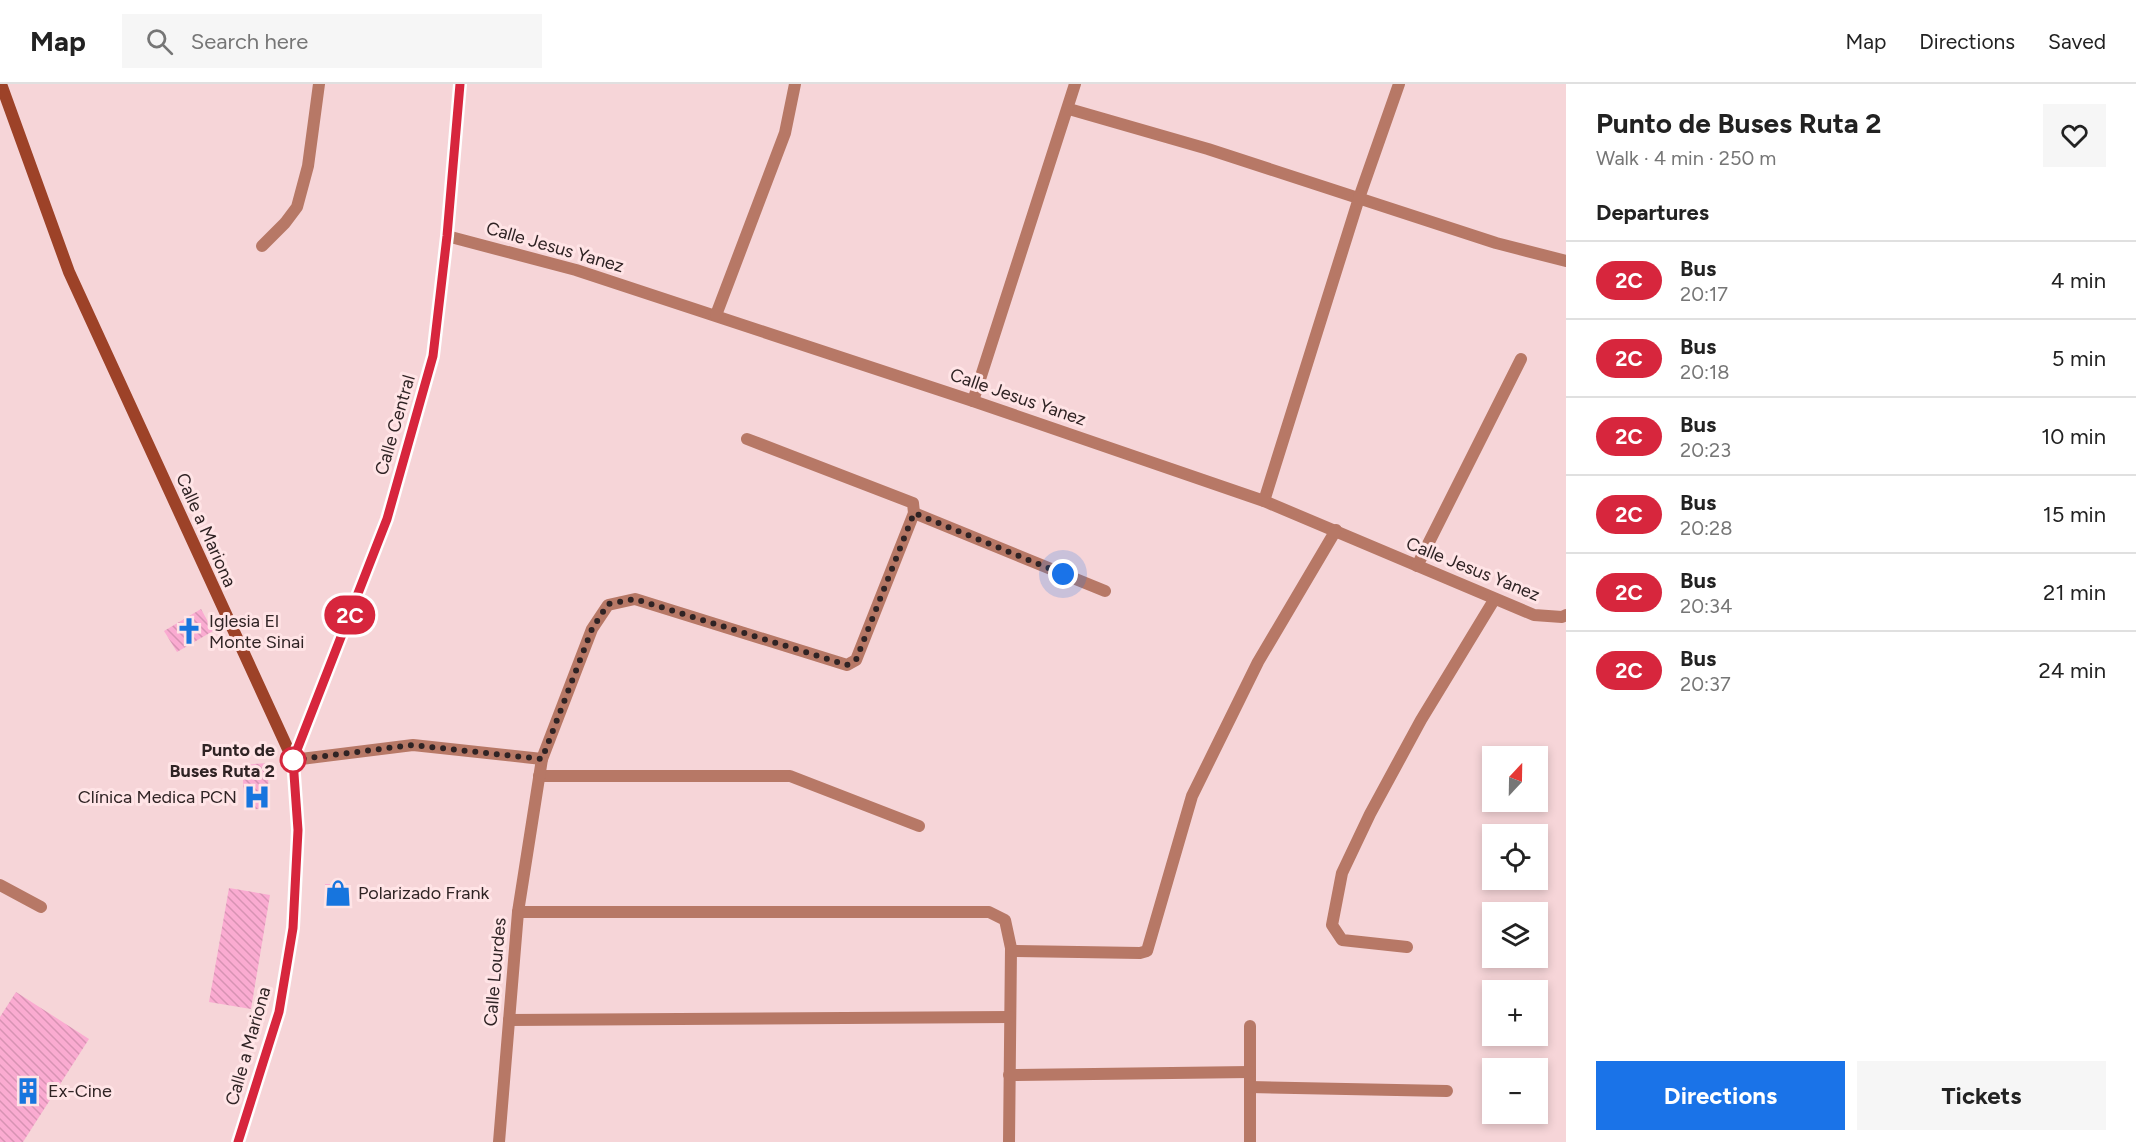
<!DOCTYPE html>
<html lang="en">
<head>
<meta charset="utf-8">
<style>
  :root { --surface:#fff; --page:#f6f6f6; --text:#222; --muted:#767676; --line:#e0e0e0; --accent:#1a73e8 }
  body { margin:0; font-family:Figtree,sans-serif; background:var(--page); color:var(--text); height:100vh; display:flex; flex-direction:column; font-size:22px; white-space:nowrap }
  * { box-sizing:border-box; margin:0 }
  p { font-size:20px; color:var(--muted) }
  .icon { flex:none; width:33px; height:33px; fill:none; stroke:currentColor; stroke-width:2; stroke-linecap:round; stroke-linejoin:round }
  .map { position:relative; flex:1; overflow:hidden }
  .drawer { display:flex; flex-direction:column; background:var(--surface); width:570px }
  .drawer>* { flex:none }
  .badge { padding:0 12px; border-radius:20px; font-size:21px; line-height:39px }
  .needle { width:39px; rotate:22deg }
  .buttons { position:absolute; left:1482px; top:662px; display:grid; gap:12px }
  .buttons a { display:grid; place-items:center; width:66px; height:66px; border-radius:0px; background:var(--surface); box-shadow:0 3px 9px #0003; font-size:30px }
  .you { position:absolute; width:30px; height:30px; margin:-15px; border:4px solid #fff; border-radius:50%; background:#1a73e8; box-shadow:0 0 0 9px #1a73e833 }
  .map>.badge { position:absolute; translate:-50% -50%; box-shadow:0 0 0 3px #fff }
  h2 { padding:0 30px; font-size:22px; line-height:54px }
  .round { display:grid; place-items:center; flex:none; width:63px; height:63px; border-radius:0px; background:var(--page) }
  .headline { display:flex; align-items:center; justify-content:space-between; height:102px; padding:0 30px }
  h1 { font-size:28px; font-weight:700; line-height:45px }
  .action { display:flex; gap:12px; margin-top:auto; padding:12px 30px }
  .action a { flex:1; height:69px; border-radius:0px; background:var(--accent); color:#fff; font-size:24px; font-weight:700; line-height:69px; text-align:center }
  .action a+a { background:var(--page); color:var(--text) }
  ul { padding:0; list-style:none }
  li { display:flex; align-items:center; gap:18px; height:78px; padding:0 30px; border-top:2px solid var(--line) }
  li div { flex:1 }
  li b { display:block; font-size:22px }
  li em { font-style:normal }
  li .badge { min-width:66px; font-weight:700; text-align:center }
  header { display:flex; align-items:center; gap:36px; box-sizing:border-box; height:84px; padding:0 30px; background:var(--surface); border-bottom:2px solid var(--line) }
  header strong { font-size:28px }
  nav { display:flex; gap:33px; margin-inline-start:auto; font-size:21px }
  .search { width:420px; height:54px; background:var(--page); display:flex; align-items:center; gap:15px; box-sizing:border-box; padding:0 21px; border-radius:0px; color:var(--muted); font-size:22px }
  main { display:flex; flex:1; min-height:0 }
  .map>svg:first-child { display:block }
  .building { fill:url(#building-back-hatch) }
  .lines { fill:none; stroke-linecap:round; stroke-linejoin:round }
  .street { stroke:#b77866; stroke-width:12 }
  .secondary { stroke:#9d4228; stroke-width:12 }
  .line-casing { stroke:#fff; stroke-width:14 }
  .line { stroke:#d7263d; stroke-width:9 }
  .walk { stroke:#2f2324; stroke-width:6; stroke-dasharray:0 10.8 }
  .stop-dot { fill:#fff; stroke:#d7263d; stroke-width:3 }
  .labels { text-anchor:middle; stroke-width:6; stroke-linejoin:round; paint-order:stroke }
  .street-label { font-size:18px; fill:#2f2324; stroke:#ffe4e6 }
  .poi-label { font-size:18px; fill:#2f2324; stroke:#ffe4e6; text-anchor:start }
  .stop-label { font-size:18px; font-weight:bold; fill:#2f2324; stroke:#ffe4e6; text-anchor:end }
</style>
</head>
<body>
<header>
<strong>Map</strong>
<div class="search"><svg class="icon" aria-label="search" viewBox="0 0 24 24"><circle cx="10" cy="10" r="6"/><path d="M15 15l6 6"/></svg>Search here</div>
<nav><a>Map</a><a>Directions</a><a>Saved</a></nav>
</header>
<main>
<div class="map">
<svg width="1566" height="1058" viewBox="0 0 1566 1058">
  <defs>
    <pattern id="building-back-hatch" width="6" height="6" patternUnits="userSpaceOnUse" patternTransform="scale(1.5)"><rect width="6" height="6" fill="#faabd1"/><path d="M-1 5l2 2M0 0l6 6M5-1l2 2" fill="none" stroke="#d793b3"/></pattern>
  </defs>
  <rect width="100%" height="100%" fill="#f6d5d8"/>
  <!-- building -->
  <g class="building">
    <polygon points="201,525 213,547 177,568 164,547"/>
    <polygon points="267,679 270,724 245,726 242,681"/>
    <polygon points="325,800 351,801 350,819 325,818"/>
    <polygon points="229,804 270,811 251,925 209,918"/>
    <polygon points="16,908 89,955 23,1058 0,1058 0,933"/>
  </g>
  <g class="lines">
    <!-- street -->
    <g class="street">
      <polyline points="460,0 447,152 433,272 387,435 293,676 413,661 542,675"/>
      <polyline points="1069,25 1208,65 1496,159 1566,177"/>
      <polyline points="447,152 576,186 973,317 1264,417 1534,531 1562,533 1566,531"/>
      <polyline points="262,162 285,139 297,123 308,82 319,0"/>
      <polyline points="716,231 785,49 795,0"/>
      <polyline points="973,317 1075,0"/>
      <polyline points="1264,417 1359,114 1399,0"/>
      <polyline points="914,429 1105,507"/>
      <polyline points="1417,482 1521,275"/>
      <polyline points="539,692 790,692 919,742"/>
      <polyline points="0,801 41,823"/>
      <polyline points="518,828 989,828 1005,836 1011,864 1009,1058"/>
      <polyline points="1407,863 1342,856 1332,841 1342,789 1370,730 1421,636 1494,516"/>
      <polyline points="1011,867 1140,869 1147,867 1192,712 1258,578 1336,446"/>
      <polyline points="509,936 1010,933"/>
      <polyline points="1250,942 1250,1058"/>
      <polyline points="1009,991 1250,988"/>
      <polyline points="1250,1003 1447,1007"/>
      <polyline points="499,1058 518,828 542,675 592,545 608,521 635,515 847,581 856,576 914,429 913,419 747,355"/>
    </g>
    <!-- secondary -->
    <polyline class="secondary" points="1,0 69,188 293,676 298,746 293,844 279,928 238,1058"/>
  </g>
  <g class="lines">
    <defs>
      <polyline id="line" points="238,1058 279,928 293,844 298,746 293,676 387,435 433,272 447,152 460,0"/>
    </defs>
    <!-- line casing -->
    <use href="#line" class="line-casing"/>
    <!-- line -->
    <use href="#line" class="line"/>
    <!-- walk -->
    <polyline class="walk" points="293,676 412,661 542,675 592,545 608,520 635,515 847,581 856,576 914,429 1063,490"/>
  </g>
  <!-- icons -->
  <defs>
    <symbol id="church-bare" viewBox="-9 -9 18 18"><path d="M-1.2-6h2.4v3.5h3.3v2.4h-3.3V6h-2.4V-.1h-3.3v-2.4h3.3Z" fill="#1775de" stroke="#ffe4e6" stroke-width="2.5" paint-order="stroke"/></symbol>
    <symbol id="hospital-bare" viewBox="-9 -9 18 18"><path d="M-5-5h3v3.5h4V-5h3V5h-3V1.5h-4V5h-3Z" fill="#1775de" stroke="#ffe4e6" stroke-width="2.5" paint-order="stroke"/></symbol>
    <symbol id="shop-bare" viewBox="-9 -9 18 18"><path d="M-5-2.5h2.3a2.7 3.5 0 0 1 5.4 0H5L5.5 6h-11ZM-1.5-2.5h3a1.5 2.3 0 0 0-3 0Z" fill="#1775de" stroke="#ffe4e6" stroke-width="2.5" paint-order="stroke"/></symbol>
    <symbol id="building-bare" viewBox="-9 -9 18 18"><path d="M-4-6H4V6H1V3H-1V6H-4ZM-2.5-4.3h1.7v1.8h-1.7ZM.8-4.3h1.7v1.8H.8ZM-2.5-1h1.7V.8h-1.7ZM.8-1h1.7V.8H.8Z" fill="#1775de" stroke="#ffe4e6" stroke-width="2.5" paint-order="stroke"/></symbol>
  </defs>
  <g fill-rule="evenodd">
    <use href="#church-bare" x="170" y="528" width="38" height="38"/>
    <use href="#hospital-bare" x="238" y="694" width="38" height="38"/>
    <use href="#shop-bare" x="319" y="790" width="38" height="38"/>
    <use href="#building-bare" x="9" y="988" width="38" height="38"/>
  </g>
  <!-- markers -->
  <circle class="stop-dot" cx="293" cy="676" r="12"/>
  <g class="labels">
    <!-- street labels -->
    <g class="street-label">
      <text transform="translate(555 163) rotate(16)" y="6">Calle Jesus Yanez</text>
      <text transform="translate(1018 313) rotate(19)" y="6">Calle Jesus Yanez</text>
      <text transform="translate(395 341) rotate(-74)" y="6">Calle Central</text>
      <text transform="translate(206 446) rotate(66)" y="6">Calle a Mariona</text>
      <text transform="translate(1473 485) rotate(22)" y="6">Calle Jesus Yanez</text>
      <text transform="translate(495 888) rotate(-85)" y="6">Calle Lourdes</text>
      <text transform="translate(248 962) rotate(-74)" y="6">Calle a Mariona</text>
    </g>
    <!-- poi labels -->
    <g class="poi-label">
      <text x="209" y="543">Iglesia El<tspan x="209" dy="21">Monte Sinai</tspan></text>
      <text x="237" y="719" text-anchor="end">Clínica Medica PCN</text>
      <text x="358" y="815">Polarizado Frank</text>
      <text x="48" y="1013">Ex-Cine</text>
    </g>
    <!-- stop labels -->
    <g class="stop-label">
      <text x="275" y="672">Punto de<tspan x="275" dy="21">Buses Ruta 2</tspan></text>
    </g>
  </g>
</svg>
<div class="buttons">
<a><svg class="needle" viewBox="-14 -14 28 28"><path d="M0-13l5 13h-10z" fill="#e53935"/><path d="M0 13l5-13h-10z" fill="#767676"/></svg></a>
<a><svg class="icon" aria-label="locate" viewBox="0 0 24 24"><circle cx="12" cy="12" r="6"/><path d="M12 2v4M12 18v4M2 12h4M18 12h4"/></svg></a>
<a><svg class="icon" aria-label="layers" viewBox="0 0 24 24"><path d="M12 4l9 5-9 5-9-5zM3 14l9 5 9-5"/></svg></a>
<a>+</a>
<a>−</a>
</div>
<div class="you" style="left:1063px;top:490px"></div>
<b class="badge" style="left:350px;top:531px;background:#d7263d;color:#fff">2C</b>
</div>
<section class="drawer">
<div class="headline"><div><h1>Punto de Buses Ruta 2</h1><p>Walk · 4 min · 250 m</p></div><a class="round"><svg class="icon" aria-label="heart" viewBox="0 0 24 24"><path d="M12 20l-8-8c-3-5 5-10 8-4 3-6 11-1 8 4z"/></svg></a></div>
<h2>Departures</h2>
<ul>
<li><span class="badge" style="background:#d7263d;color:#fff">2C</span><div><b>Bus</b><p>20:17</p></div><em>4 min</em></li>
<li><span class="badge" style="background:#d7263d;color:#fff">2C</span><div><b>Bus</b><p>20:18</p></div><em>5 min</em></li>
<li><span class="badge" style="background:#d7263d;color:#fff">2C</span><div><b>Bus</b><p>20:23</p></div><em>10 min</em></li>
<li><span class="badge" style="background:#d7263d;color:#fff">2C</span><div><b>Bus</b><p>20:28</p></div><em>15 min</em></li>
<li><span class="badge" style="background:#d7263d;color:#fff">2C</span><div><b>Bus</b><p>20:34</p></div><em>21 min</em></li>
<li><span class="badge" style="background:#d7263d;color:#fff">2C</span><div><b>Bus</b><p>20:37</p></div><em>24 min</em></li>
</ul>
<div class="action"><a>Directions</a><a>Tickets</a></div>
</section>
</main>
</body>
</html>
